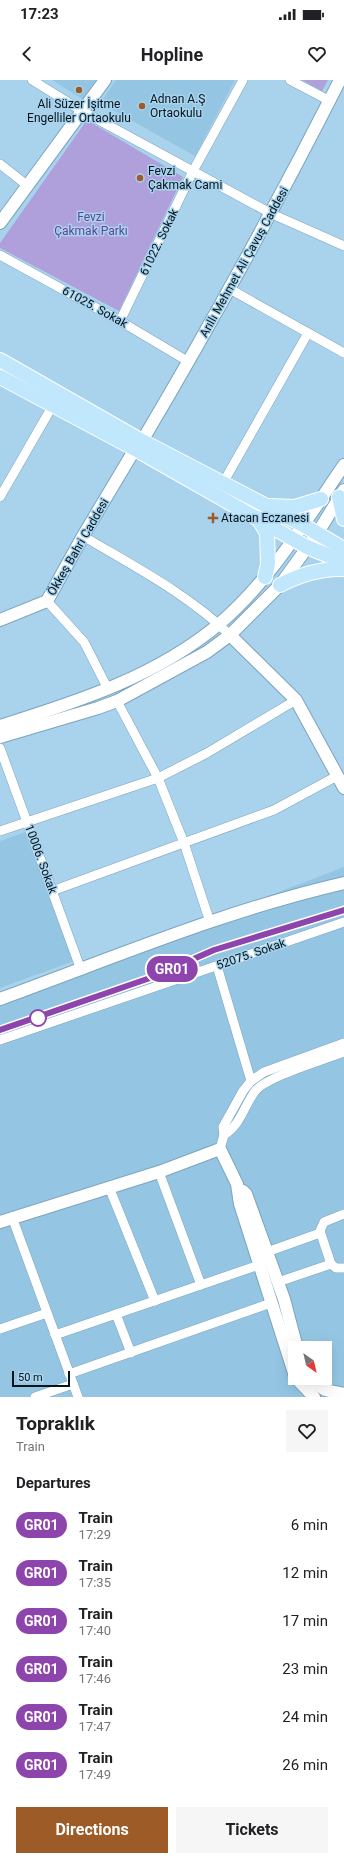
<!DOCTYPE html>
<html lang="en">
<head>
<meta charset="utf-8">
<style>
  :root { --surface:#fff; --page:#f6f6f6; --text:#202124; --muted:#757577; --accent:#9d5b28 }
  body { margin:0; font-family:Roboto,sans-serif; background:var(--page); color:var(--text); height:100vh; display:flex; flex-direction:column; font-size:15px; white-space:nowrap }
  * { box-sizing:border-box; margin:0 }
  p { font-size:13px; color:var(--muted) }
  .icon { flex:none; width:22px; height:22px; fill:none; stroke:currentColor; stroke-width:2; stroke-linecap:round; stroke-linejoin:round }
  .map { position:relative; height:1317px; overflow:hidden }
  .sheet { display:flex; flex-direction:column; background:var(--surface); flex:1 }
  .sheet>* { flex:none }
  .badge { padding:0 8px; border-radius:13px; font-size:14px; line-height:26px }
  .needle { width:26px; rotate:146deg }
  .controls { position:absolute; left:288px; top:1261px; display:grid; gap:8px }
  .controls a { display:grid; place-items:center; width:44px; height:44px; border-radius:0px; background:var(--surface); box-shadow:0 4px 16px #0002; font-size:20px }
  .scale { position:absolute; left:12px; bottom:10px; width:58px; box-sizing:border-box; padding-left:4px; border:2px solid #05141d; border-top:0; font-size:11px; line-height:14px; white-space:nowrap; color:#05141d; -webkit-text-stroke:3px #a9d3ed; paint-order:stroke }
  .map>.badge { position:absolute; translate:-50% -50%; box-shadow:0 0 0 2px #fff }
  h2 { padding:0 16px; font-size:15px; line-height:36px }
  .round { display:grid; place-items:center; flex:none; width:42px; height:42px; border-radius:0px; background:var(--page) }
  .overview { display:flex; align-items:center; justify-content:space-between; height:68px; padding:0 16px }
  h1 { font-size:19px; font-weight:700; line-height:30px }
  .button { display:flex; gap:8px; margin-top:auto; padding:8px 16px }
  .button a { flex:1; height:46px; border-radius:0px; background:var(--accent); color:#fff; font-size:16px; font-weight:700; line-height:46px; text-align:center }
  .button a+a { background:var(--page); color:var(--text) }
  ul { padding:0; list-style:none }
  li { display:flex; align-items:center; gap:12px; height:48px; padding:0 16px }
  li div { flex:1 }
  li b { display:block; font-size:15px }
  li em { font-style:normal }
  li .badge { min-width:44px; font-weight:700; text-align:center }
  .status { display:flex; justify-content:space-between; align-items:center; height:28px; padding:0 20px; background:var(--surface); direction:ltr }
  .status svg { height:11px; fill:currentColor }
  header { display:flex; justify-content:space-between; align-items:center; height:52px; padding:0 16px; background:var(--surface); font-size:18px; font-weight:700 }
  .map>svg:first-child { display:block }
  .built { fill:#94c6e3; fill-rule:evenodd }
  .green { fill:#afa0dc }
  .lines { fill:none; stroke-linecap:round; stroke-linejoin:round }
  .street-casing { stroke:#7ba4be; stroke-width:10 }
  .secondary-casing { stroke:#7ba4be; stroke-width:14 }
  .primary-casing { stroke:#fff; stroke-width:16 }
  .street { stroke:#fff; stroke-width:9 }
  .secondary { stroke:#fff; stroke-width:12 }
  .primary { stroke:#c1e7fd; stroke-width:14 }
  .line-casing { stroke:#fff; stroke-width:9 }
  .line { stroke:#8e44ad; stroke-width:6 }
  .poi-dot { fill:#9d5b28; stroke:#a9d3ed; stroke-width:1.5 }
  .stop-dot { fill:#fff; stroke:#8e44ad; stroke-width:2 }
  .labels { text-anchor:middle; stroke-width:3; stroke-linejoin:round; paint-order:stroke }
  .poi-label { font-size:12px; fill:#05141d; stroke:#a9d3ed; text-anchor:start }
  .park-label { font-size:12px; fill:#5f4696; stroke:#a9d3ed }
  .street-label { font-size:12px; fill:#05141d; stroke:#a9d3ed }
</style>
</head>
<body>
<div class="status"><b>17:23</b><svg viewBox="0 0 49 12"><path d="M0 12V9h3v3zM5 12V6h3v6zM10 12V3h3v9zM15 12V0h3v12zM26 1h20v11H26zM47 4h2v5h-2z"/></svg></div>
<header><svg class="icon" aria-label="back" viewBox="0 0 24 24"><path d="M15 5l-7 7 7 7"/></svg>Hopline<svg class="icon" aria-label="heart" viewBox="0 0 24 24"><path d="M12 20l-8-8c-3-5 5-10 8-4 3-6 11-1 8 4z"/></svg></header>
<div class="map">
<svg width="344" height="1317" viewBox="0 0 344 1317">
  <rect width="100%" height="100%" fill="#a9d3ed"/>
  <!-- built -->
  <g class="built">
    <polygon points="52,0 98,0 84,20"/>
    <polygon points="116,0 235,0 195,76 100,23"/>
    <polygon points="25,752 74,881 0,908 0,761"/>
    <path d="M344 787V1317H0V919ZM295 1268H325V1298H295Z"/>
  </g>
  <!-- green -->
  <g class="green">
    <polygon points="302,0 328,0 322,11"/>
    <polygon points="87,40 183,97 119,231 0,168 0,163"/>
  </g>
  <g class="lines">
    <defs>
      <g id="street">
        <polyline points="32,0 82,31 272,134 344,166"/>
        <polyline points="290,0 330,21"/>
        <polyline points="0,84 28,106"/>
        <polyline points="0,175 120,241 189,282"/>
        <polyline points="228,208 344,273"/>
        <polyline points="120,241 193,91 243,0"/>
        <polyline points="223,403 308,253"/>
        <polyline points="0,417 53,325"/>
        <path d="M83 456C133 486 188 514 230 555"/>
        <polyline points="47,521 84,562 108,609"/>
        <polyline points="117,621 158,698 184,763 210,842"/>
        <polyline points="0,668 81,890"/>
        <polyline points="0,751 158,698 207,673 296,620"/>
        <polyline points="52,811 274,730 337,696"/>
        <polyline points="217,886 251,1001"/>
        <polyline points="0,960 344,842"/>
        <path d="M224 1055C241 1045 244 1025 256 1010 269 996 324 980 344 972"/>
        <polyline points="220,1069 224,1055 223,1047 243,1011 251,1001 264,992 344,963"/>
        <polyline points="159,1092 201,1205"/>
        <polyline points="109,1107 155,1221"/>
        <polyline points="344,1134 324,1142 320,1151 331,1184 336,1188 344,1188"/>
        <polyline points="12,1137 78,1317"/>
        <polyline points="267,1172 320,1153"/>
        <polyline points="278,1202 331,1184"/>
        <polyline points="116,1234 131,1273"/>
        <polyline points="0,1249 47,1233"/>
        <polyline points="55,1255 259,1185"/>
        <polyline points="69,1294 271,1223"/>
        <polyline points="35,1317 73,1304"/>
      </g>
      <g id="secondary">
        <polyline points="0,143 105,0"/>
        <path d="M142 361C212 243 278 122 340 0"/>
        <polyline points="0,540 47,521 83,456 135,369"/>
        <polyline points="230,555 296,620 344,708"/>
        <path d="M0 646C76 622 156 597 219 544 270 501 306 440 344 385"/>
        <polyline points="0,657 98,628 117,621 207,572 230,555 280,505 317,454 344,410"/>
        <path d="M0 919C113 878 226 830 344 803"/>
        <polyline points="243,1111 246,1114 284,1219 297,1268"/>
        <polyline points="0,1142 159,1092 220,1069 237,1104 240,1124 295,1296"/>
        <polyline points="296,1298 314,1317"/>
        <polyline points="309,1298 325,1310 344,1314"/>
      </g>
      <g id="primary">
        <polyline points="0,280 142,361 303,445 344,469"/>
        <polyline points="0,297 135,369 307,467 344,482"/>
        <polyline points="339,417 344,439"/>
        <polyline points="270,426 295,427 321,419"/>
        <polyline points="258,438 267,453 268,484 265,497"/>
        <path d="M280 505C301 494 321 488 344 489"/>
      </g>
    </defs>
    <!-- street casing -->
    <use href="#street" class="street-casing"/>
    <!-- secondary casing -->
    <use href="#secondary" class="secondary-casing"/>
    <!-- primary casing -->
    <use href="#primary" class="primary-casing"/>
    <!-- street -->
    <use href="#street" class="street"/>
    <!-- secondary -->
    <use href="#secondary" class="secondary"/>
    <!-- primary -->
    <use href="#primary" class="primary"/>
  </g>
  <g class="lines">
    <defs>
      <polyline id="line" points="0,950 150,898 214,870 344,830"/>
    </defs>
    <!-- line casing -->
    <use href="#line" class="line-casing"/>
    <!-- line -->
    <use href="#line" class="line"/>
  </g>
  <!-- markers -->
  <g class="poi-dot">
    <circle cx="79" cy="10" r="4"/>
    <circle cx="142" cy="26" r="4"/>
    <circle cx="140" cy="98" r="4"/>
    <path d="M211 432h4v4h4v4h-4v4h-4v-4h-4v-4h4z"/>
  </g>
  <circle class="stop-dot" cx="38" cy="938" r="8"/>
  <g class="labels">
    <!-- poi labels -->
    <g class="poi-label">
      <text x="150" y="23">Adnan A.Ş<tspan x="150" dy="14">Ortaokulu</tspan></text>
      <text x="79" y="28" text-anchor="middle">Ali Süzer İşitme<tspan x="79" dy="14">Engelliler Ortaokulu</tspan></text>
      <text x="148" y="95">Fevzi<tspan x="148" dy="14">Çakmak Cami</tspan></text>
      <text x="221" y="442">Atacan Eczanesi</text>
    </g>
    <!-- park labels -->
    <g class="park-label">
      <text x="91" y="141">Fevzi<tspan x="91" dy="14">Çakmak Parkı</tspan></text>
    </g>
    <!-- street labels -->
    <g class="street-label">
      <text transform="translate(159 162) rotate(-64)" y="4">61022. Sokak</text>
      <text transform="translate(244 182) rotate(-61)" y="4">Arıllı Mehmet Ali Çavuş Caddesi</text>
      <text transform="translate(95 227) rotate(29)" y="4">61025. Sokak</text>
      <text transform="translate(78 467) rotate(-60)" y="4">Ökkeş Bahri Caddesi</text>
      <text transform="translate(41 779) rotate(70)" y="4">10006. Sokak</text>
      <text transform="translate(251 874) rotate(-19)" y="4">52075. Sokak</text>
    </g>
  </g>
</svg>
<div class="controls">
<a><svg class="needle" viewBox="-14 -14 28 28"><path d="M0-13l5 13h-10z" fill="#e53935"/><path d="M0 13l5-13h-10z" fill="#757577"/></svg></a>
</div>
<div class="scale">50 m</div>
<b class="badge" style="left:172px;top:889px;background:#8e44ad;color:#fff">GR01</b>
</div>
<section class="sheet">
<div class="overview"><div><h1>Topraklık</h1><p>Train</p></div><a class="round"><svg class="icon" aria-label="heart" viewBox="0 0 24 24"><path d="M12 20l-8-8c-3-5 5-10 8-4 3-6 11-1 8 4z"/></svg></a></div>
<h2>Departures</h2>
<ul>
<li><span class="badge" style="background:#8e44ad;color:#fff">GR01</span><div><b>Train</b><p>17:29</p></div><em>6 min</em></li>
<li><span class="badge" style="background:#8e44ad;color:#fff">GR01</span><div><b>Train</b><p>17:35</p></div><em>12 min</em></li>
<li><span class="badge" style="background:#8e44ad;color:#fff">GR01</span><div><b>Train</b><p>17:40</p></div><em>17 min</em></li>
<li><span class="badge" style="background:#8e44ad;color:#fff">GR01</span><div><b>Train</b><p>17:46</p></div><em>23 min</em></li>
<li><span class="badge" style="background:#8e44ad;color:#fff">GR01</span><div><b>Train</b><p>17:47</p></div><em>24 min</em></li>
<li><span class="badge" style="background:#8e44ad;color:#fff">GR01</span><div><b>Train</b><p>17:49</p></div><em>26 min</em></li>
</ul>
<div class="button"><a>Directions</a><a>Tickets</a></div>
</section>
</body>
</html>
